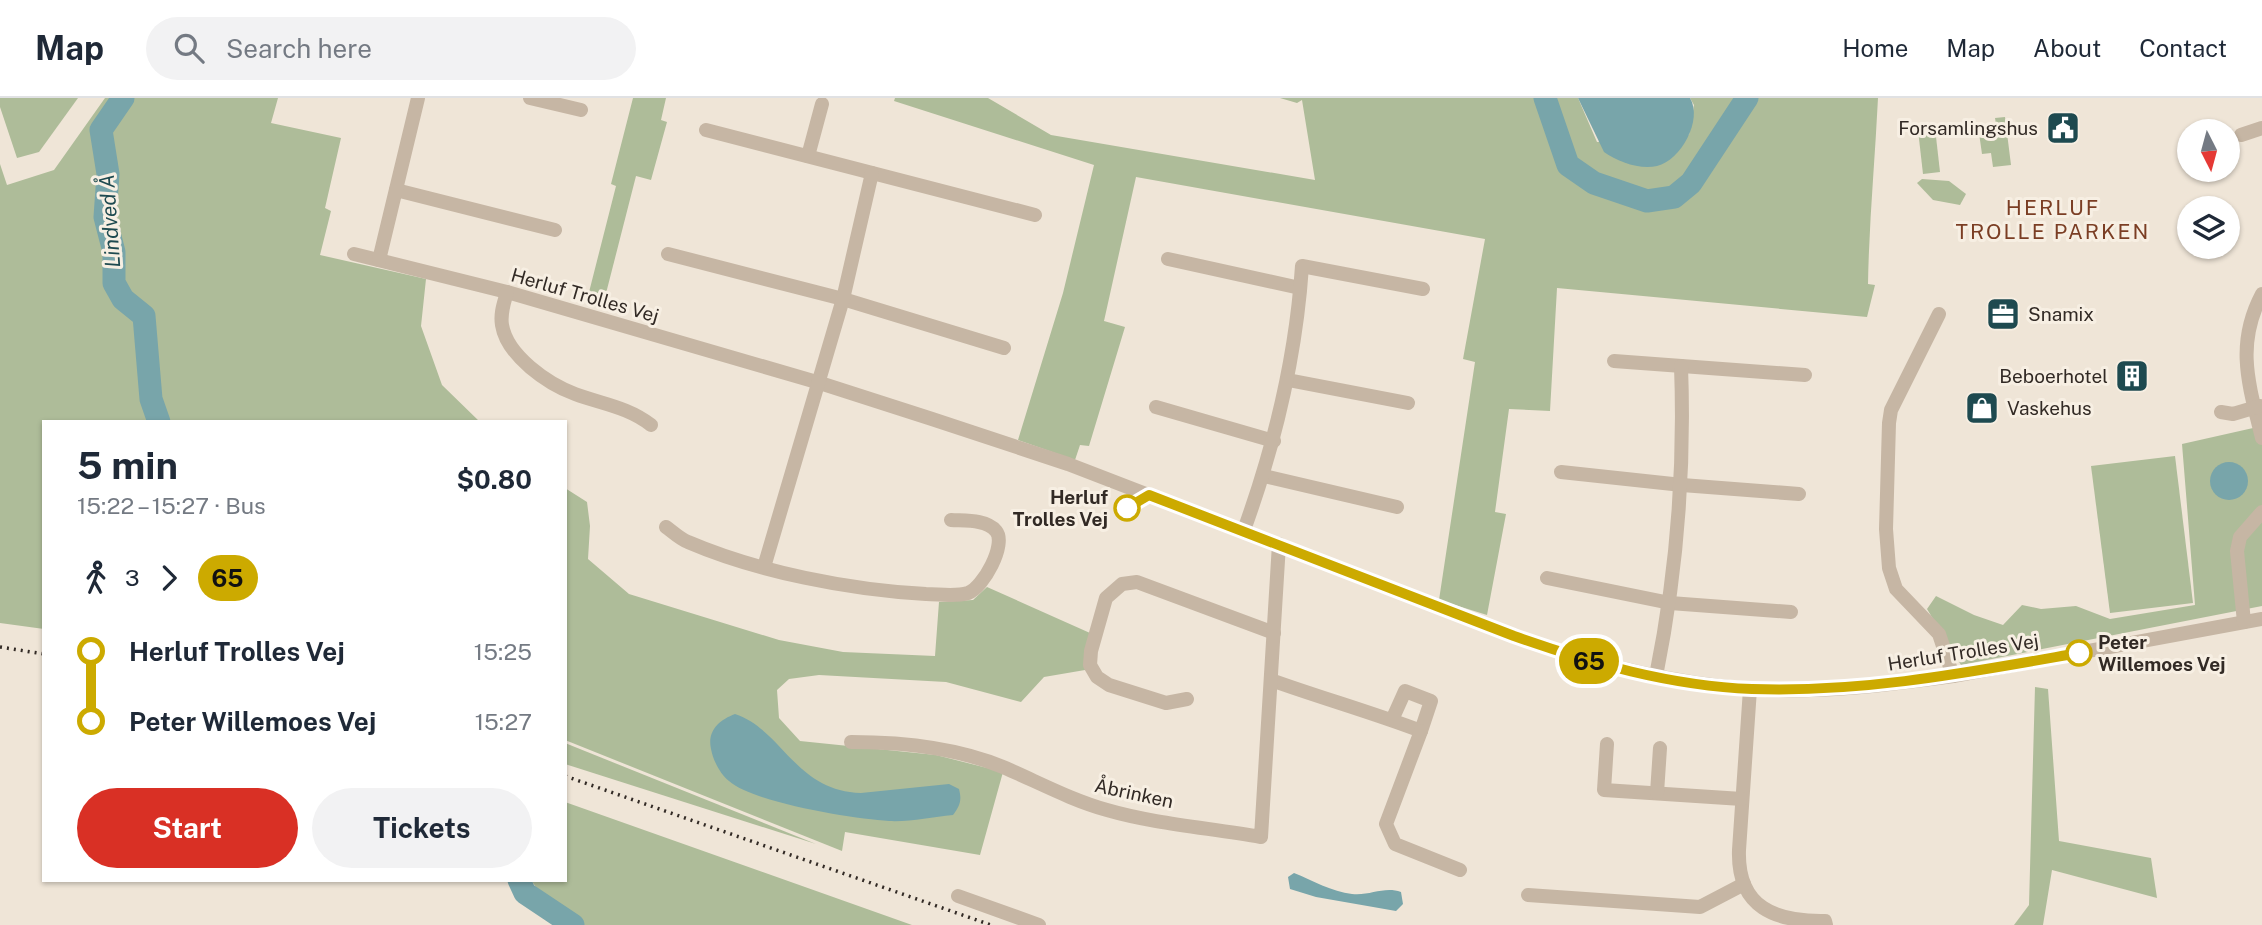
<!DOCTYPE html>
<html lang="en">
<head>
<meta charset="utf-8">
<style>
  :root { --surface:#fff; --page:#f2f2f3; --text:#1f2937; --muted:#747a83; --line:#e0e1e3; --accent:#d93025 }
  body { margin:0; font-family:"Public Sans",sans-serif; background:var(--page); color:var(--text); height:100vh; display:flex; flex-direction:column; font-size:26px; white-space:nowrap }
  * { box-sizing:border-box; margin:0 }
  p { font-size:23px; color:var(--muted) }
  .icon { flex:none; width:38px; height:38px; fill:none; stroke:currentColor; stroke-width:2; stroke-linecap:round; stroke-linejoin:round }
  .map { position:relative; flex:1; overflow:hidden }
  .panel { position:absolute; left:42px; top:322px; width:525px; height:462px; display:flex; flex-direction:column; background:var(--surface); border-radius:0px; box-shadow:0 2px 5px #0004 }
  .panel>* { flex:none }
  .badge { padding:0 14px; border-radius:23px; font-size:24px; line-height:46px }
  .needle { width:46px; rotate:174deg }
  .buttons { position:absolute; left:2177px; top:21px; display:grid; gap:14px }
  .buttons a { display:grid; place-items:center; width:63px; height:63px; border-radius:50%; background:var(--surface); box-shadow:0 2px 5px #0004; font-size:35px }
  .map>.badge { position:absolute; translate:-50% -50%; box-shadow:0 0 0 4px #fff }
  .legs { display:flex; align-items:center; gap:10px; height:77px; padding:0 35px; font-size:23px }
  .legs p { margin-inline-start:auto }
  .overview { display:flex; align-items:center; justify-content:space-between; height:119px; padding:0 35px }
  h1 { font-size:38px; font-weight:700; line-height:52px }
  .action { display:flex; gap:14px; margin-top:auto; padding:14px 35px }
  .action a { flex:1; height:80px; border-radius:42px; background:var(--accent); color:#fff; font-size:28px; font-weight:700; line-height:80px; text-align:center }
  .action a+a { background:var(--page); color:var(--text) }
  ul { padding:0 35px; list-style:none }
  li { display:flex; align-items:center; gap:24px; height:70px; font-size:26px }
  li i { display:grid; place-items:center; width:10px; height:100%; margin:0 9px; background:currentColor }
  li i::after { content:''; width:18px; height:18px; margin:-9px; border:5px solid; border-radius:50%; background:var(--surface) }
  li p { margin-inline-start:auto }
  li:first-child i { background:linear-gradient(#0000 50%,currentColor 0) }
  li:last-child i { background:linear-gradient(currentColor 50%,#0000 0) }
  header { display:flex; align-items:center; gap:42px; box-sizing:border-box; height:98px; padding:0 35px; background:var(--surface); border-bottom:2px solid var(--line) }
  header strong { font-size:33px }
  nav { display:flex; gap:38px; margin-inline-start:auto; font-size:24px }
  .search { width:490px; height:63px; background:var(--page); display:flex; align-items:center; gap:18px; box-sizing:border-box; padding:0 24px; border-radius:38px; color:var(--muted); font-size:26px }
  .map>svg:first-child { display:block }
  .green { fill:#aebc99 }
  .water { fill:#78a5aa }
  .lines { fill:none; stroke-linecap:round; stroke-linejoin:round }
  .river { stroke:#78a5aa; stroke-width:23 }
  .minor { stroke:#c6b6a4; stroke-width:14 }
  .rail { stroke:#322a25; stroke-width:3.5; stroke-dasharray:2 5; stroke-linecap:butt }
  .line-1-casing { stroke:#fff; stroke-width:16 }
  .line-1 { stroke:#ca0; stroke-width:10 }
  .stop-1-dot { fill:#fff; stroke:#ca0; stroke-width:3.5 }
  .labels { text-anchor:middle; stroke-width:6; stroke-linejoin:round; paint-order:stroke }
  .poi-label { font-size:19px; fill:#322a25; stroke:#f7efe3; text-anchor:end }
  .street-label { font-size:19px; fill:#322a25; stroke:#f7efe3 }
  .stop-label { font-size:19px; font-weight:bold; fill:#322a25; stroke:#f7efe3; text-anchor:end }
  .neighbourhood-label { font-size:21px; letter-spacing:2px; fill:#7b3e24; stroke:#f7efe3 }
  .water-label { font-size:21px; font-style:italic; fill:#1e4a50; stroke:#f7efe3 }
</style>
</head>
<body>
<header>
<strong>Map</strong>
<div class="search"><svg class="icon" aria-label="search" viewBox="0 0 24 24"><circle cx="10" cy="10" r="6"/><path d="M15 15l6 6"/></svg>Search here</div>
<nav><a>Home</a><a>Map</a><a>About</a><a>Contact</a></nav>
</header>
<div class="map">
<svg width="2262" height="827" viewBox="0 0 2262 827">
  <rect width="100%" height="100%" fill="#efe5d7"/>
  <!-- green -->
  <g class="green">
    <polygon points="0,0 78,0 39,54 17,60 0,9"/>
    <polygon points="105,0 278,0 271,25 341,40 325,110 331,113 320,157 426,181 421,228 442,287 480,324 44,324 44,531 0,525 0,66 7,87 54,72"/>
    <polygon points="633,0 666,0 661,22 667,24 651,82 636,78 602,211 586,206 616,88 611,86"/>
    <path d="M895 0H988L1051 37 1315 82 1302 2 1297 5 1280 0H1578L1597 44 1689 37 1694 7 1690 0H1878C1875 62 1869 124 1868 186L1875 187 1867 219 1557 190 1550 313 1509 311 1495 414 1506 416 1487 517 1439 502 1475 264 1463 261 1485 141 1136 79 1104 223 1125 229 1089 348 1080 347 1075 362 1018 342 1063 195 1094 67 894 3Z"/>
    <polygon points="2005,19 2011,67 1993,69 1991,55 1982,56 1979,35 1997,32 1995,20"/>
    <polygon points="1935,30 1940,74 1923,76 1918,32"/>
    <polygon points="1922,81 1949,83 1966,96 1960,107 1933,102 1917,85"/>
    <polygon points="2262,328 2262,508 1961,567 1927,511 1936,498 1974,517 2003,527 2022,507 2041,511 2076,508 2110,521 2195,507 2182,346"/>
    <polygon points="2175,358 2193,505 2110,515 2091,368"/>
    <polygon points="565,390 587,404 590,428 588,461 629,496 779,542 843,554 935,558 939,504 973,502 987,489 1090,535 1085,572 1044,579 1021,604 946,584 819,577 789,581 777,592 779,620 800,643 936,657 1003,674 980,757 845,734 842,753 565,642"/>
    <polygon points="2035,589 2048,591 2059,743 2151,760 2157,800 2052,772 2043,827 2014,827 2029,807"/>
    <polygon points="565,645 816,746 565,666"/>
    <polygon points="565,704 912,827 581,827 542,798 531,782 565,782"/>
  </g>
  <!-- water -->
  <g class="water">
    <path d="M1578 0H1690C1703 22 1681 62 1657 68 1640 72 1618 64 1604 54Z"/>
    <circle cx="2229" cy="383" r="19"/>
    <path d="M735 616C783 632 795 693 861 695L949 686 959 691C962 702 960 708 953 717 932 719 910 724 889 723 854 721 754 705 729 683 720 676 713 662 711 651 707 633 719 622 735 616Z"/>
    <path d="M1294 775C1312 782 1332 794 1352 796 1370 798 1384 788 1401 794L1403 806 1396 813 1316 799 1290 791 1288 779Z"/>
  </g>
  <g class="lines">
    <!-- river -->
    <g class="river">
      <polyline points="123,0 101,32 108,76 105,119 114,154 114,185 123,201 144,218 151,301 159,324"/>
      <polyline points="1545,0 1568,67 1594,85 1647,103 1674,99 1691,85 1747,0"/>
      <polyline points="519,782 525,795 573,827"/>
    </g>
    <!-- minor -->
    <g class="minor">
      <polyline points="530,0 581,12"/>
      <polyline points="706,32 1035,117"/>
      <polyline points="2241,37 2262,30"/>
      <polyline points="808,58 822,6"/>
      <polyline points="396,92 555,132"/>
      <path d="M354 156 507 194 820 285 932 321 1068 366 1514 538C1590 565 1669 585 1749 591 1816 596 1887 587 1953 578L2262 521"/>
      <polyline points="668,156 843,201 1004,250"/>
      <polyline points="1168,161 1300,190"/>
      <polyline points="379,162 418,0"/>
      <path d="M507 194C504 205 500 215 502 227 507 258 548 286 575 296 602 306 628 309 651 327"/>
      <path d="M2262 196C2235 247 2249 287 2262 340"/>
      <polyline points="1939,216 1891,312 1889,325 1886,431 1889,470 1896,491 1939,536 1953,578"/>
      <polyline points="1614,263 1805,277"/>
      <polyline points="1288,282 1408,305"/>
      <polyline points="1156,309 1274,343"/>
      <polyline points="2221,314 2233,316 2260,308"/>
      <polyline points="1561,374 1682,387 1799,396"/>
      <polyline points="1264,378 1397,409"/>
      <path d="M666 429C673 434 680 441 688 444 758 474 850 492 926 496 939 496 955 499 968 495 983 490 1007 446 996 433 986 421 964 423 951 422"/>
      <path d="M1244 432C1275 346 1296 260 1302 168L1423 191"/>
      <polyline points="764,469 843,201 872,75"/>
      <polyline points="1547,480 1670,505 1791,514"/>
      <polyline points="2244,524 2237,453 2240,439 2262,414"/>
      <path d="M1656 578C1677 474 1685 373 1681 268"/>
      <path d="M1271 582C1321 600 1371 614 1421 633L1431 603 1405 593 1392 622"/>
      <path d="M1750 591 1739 752C1737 810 1776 824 1825 823L1826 827"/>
      <polyline points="1187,601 1166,605 1109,587 1097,579 1090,567 1091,553 1106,500 1122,486 1137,484 1274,535"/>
      <polyline points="1421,633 1386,726 1395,746 1460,772"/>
      <path d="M851 644C902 644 955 649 1003 669 1038 684 1071 702 1107 712 1155 726 1211 730 1261 739L1279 446"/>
      <polyline points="1607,646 1604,692 1742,701"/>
      <polyline points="1657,695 1660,650"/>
      <polyline points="1528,797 1700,809 1744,786"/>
      <polyline points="958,798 1039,827"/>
    </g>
    <!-- rail -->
    <g class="rail">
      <polyline points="0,549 44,556"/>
      <polyline points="565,678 991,827"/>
    </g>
  </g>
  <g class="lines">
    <defs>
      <path id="line-1" d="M1127 410 1149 397 1514 538C1590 565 1671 588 1752 591 1863 595 1971 574 2079 555"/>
    </defs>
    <!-- line-1 casing -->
    <use href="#line-1" class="line-1-casing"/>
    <!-- line-1 -->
    <use href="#line-1" class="line-1"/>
  </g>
  <!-- icons -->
  <defs>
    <symbol id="civic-square" viewBox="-11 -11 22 22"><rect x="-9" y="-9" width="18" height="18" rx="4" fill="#1e4a50" stroke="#f7efe3"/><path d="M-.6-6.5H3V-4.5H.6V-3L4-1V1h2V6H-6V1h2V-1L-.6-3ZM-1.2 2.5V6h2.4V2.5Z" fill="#fff"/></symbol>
    <symbol id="office-square" viewBox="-11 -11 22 22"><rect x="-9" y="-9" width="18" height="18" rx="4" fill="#1e4a50" stroke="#f7efe3"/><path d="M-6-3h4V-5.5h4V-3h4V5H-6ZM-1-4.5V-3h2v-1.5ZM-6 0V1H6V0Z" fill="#fff"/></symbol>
    <symbol id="building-square" viewBox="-11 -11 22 22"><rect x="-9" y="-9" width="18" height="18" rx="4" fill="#1e4a50" stroke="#f7efe3"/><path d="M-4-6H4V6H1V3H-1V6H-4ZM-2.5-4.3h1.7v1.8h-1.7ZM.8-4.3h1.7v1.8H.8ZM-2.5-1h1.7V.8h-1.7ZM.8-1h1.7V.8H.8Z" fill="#fff"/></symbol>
    <symbol id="shop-square" viewBox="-11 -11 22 22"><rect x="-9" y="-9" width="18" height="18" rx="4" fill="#1e4a50" stroke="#f7efe3"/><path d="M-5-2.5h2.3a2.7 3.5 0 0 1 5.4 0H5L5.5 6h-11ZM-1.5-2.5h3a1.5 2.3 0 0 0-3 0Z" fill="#fff"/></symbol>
  </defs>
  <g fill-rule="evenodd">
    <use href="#civic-square" x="2044" y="11" width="38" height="38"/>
    <use href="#office-square" x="1984" y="197" width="38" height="38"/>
    <use href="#building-square" x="2113" y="259" width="38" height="38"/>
    <use href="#shop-square" x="1963" y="291" width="38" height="38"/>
  </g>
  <!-- markers -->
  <g class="stop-1-dot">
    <circle cx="1127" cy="410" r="12"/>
    <circle cx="2079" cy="555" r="12"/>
  </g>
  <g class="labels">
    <!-- poi labels -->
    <g class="poi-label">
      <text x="2038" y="37">Forsamlingshus</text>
      <text x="2028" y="223" text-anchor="start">Snamix</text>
      <text x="2108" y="285">Beboerhotel</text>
      <text x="2007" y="317" text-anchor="start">Vaskehus</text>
    </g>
    <!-- street labels -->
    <g class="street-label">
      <text transform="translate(585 197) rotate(16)" y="7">Herluf Trolles Vej</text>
      <text transform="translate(1963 554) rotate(-9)" y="7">Herluf Trolles Vej</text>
      <text transform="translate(1134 695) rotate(12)" y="7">Åbrinken</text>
    </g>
    <!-- stop labels -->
    <g class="stop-label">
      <text x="1108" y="406">Herluf<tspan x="1108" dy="22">Trolles Vej</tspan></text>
      <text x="2098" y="551" text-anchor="start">Peter<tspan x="2098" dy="22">Willemoes Vej</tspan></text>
    </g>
    <!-- neighbourhood labels -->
    <g class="neighbourhood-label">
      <text x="2053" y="117">HERLUF<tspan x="2053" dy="24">TROLLE PARKEN</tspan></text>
    </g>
    <!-- water labels -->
    <g class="water-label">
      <text transform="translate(110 123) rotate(-94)" y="7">Lindved Å</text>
    </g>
  </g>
</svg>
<div class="buttons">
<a><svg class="needle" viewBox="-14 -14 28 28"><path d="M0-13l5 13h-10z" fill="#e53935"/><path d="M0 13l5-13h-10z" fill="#747a83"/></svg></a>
<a><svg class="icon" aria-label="layers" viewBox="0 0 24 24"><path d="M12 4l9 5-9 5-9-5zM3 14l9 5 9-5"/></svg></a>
</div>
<b class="badge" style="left:1589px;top:563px;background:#ca0;color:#111">65</b>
<section class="panel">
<div class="overview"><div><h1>5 min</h1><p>15:22 – 15:27 · Bus</p></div><b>$0.80</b></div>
<div class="legs"><svg class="icon" aria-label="walk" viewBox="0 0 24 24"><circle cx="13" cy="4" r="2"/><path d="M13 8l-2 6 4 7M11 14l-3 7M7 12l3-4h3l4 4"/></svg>3<svg class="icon" aria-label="forward" viewBox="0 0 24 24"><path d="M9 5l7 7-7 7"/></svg><b class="badge" style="background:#ca0;color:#111">65</b></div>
<ul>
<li><i style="color:#ca0"></i><b>Herluf Trolles Vej</b><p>15:25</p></li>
<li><i style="color:#ca0"></i><b>Peter Willemoes Vej</b><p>15:27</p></li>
</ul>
<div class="action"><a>Start</a><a>Tickets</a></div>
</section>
</div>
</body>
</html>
